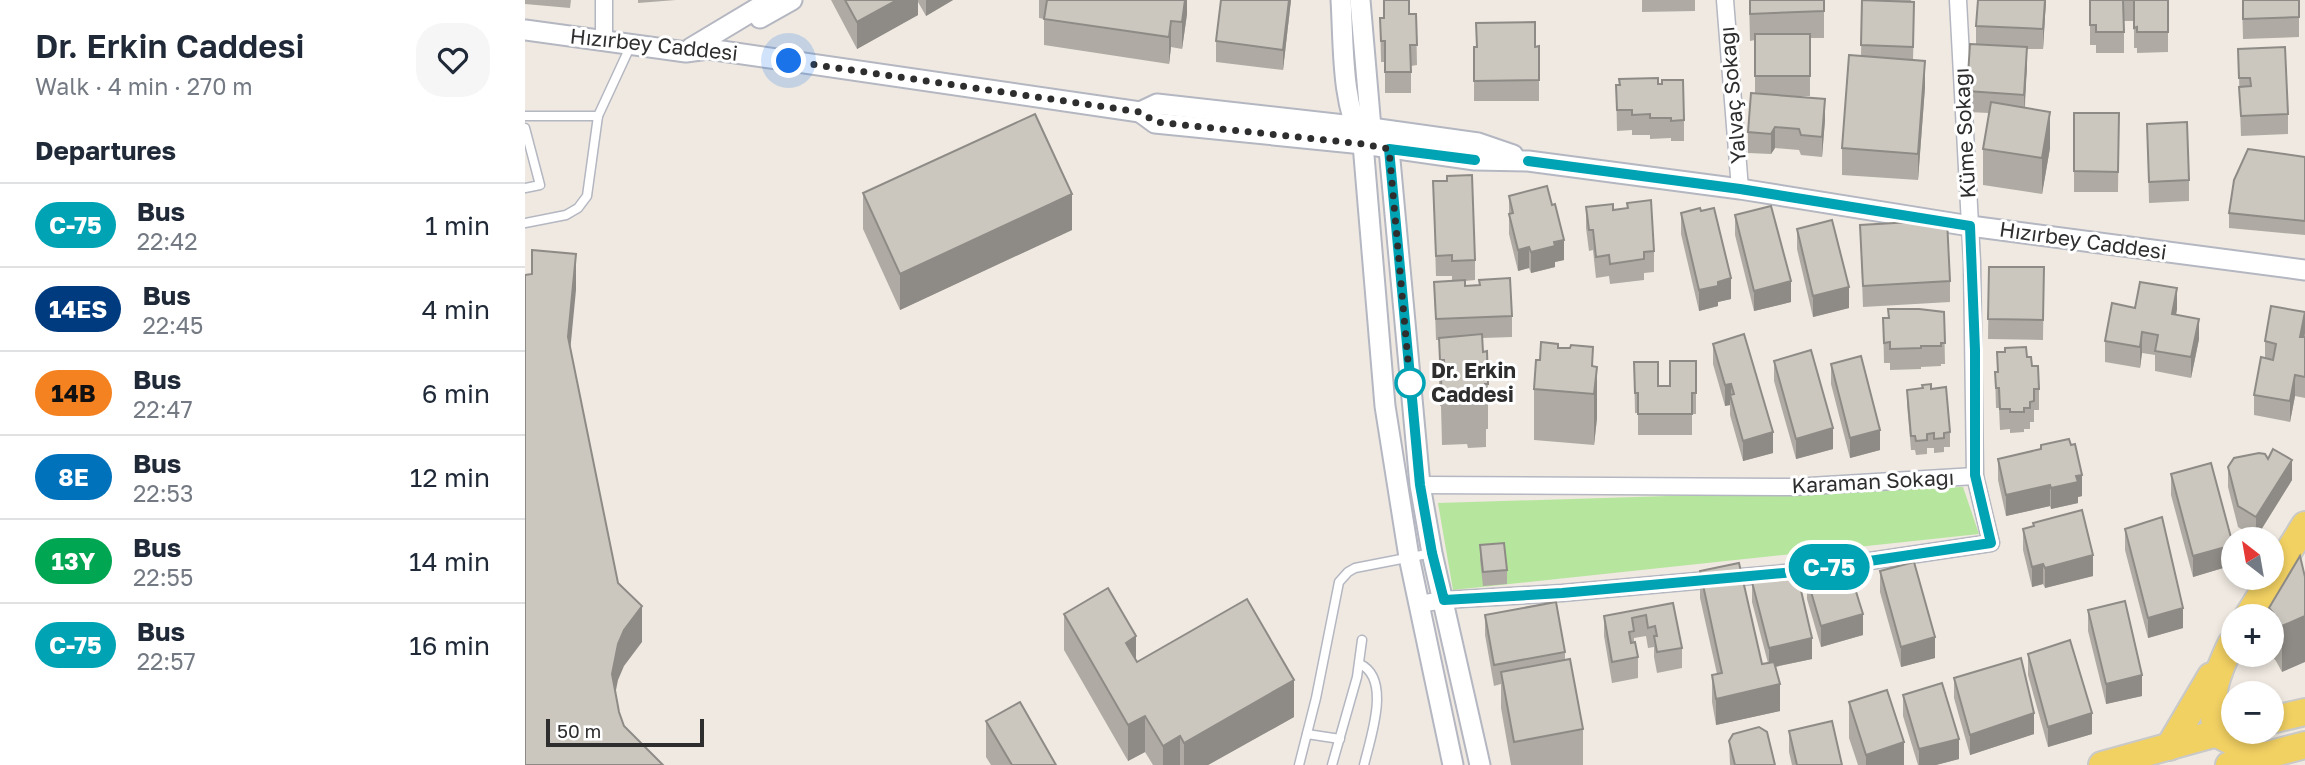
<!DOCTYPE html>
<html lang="en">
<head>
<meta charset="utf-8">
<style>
  :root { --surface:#fff; --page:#f6f6f7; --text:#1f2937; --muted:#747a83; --line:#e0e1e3 }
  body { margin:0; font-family:"Golos Text",sans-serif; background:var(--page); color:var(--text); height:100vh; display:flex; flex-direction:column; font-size:26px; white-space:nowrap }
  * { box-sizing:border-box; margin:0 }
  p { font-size:23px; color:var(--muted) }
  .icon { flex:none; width:38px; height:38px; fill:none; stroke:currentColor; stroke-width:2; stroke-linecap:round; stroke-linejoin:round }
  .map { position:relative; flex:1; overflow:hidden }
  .sheet { display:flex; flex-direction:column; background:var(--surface); width:525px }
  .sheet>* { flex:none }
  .badge { padding:0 14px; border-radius:23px; font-size:24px; line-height:46px }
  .needle { width:46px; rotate:329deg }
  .buttons { position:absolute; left:1696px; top:527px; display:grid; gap:14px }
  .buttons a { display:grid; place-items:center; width:63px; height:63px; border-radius:50%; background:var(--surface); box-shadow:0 4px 10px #0003; font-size:35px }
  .scale { position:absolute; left:21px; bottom:18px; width:158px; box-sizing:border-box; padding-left:7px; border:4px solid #2e2e2e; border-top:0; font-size:19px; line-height:24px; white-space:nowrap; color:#2e2e2e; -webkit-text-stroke:5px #fff; paint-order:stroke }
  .you { position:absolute; width:35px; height:35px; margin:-18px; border:5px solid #fff; border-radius:50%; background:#1a73e8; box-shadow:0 0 0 10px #1a73e833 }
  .map>.badge { position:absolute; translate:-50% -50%; box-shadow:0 0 0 4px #fff }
  h2 { padding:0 35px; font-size:26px; line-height:63px }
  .round { display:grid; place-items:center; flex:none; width:74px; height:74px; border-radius:28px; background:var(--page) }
  .head { display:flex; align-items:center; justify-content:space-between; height:119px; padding:0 35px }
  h1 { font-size:33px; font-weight:600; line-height:52px }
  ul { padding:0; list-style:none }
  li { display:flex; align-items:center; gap:21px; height:84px; padding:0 35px; border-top:2px solid var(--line) }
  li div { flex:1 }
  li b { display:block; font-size:26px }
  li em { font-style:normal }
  li .badge { min-width:77px; font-weight:700; text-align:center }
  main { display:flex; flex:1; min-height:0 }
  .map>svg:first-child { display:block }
  .park { fill:#b6e59e }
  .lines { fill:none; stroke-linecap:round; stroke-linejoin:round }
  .service-casing { stroke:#b4b7c1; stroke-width:11 }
  .minor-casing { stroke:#b4b7c1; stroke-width:19 }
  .tertiary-casing { stroke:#b4b7c1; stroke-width:23 }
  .primary-casing { stroke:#c9c9c9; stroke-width:30 }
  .service { stroke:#fff; stroke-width:8 }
  .minor { stroke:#fff; stroke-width:16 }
  .tertiary { stroke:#fff; stroke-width:19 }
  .primary { stroke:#f2d163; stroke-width:26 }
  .wall { fill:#afaba4 }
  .shaded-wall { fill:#8e8b86 }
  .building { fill:#cbc7bf; stroke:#8e8b86; stroke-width:2 }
  .line-casing { stroke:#fff; stroke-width:16 }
  .line { stroke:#00a3b4; stroke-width:10 }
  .walk { stroke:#2e2e2e; stroke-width:7; stroke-dasharray:0 12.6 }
  .stop-dot { fill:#fff; stroke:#00a3b4; stroke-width:3.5 }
  .labels { text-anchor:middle; stroke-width:6; stroke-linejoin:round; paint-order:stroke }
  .street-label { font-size:21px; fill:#2e2e2e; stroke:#fff }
  .stop-label { font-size:21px; font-weight:bold; fill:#2e2e2e; stroke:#fff; text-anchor:start }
</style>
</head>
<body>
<main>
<section class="sheet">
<div class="head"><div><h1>Dr. Erkin Caddesi</h1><p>Walk · 4 min · 270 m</p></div><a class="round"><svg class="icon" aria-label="heart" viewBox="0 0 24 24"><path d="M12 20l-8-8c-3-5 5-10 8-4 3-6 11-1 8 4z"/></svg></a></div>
<h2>Departures</h2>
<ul>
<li><span class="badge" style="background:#00a3b4;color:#fff">C-75</span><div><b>Bus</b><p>22:42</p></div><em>1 min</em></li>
<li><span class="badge" style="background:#003b80;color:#fff">14ES</span><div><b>Bus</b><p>22:45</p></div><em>4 min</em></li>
<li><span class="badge" style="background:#f58220;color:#111">14B</span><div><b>Bus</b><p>22:47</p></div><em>6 min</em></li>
<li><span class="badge" style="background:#0072bc;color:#fff">8E</span><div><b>Bus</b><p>22:53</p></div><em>12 min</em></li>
<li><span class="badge" style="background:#00a651;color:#fff">13Y</span><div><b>Bus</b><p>22:55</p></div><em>14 min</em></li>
<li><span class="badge" style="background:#00a3b4;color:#fff">C-75</span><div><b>Bus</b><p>22:57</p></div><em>16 min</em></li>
</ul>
</section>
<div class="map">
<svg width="1780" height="765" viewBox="0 0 1780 765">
  <rect width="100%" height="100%" fill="#efe9e1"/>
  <!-- park -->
  <polygon class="park" points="1438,487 1454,534 928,590 913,503"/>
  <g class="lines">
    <defs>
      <g id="service">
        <polyline points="0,116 73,116"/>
        <polyline points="0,128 15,185 0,188"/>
        <polyline points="0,223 41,215 53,208 62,196 73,116 105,47"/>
        <path d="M835 664C867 679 845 739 839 765"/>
        <polyline points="782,734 815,739"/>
        <polyline points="774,765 791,698 814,582 823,572 830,568 907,553"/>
        <polyline points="807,765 832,677 837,640"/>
      </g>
      <g id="minor">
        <polyline points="79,0 79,39"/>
        <polyline points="1200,0 1215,189"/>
        <polyline points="895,485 1268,487 1450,476"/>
        <polyline points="894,604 919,600 1037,593 1271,572 1466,543 1450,476 1447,262 1433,0"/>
      </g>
      <g id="tertiary">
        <path d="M816 0C819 48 816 100 838 144L860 406 884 557 928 765"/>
        <polyline points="835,0 846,128 864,149 895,485 907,553 955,765"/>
        <polyline points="235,18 267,0"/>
        <polyline points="0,30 161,52 183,49 615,112 632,104 846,128 953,143 988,155"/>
        <polyline points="166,48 246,0"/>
        <polyline points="615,112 630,123 838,144 950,160 1003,161 1215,189 1445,226 1780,270"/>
      </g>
      <g id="primary">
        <polyline points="1723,616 1780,525"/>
        <path d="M1706 644C1690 678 1683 696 1692 734L1736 756"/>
        <polyline points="1746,720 1780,712"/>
        <polyline points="1644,747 1686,676"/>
        <polyline points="1577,765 1707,729"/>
        <polyline points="1704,765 1780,745"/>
      </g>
    </defs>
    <!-- service casing -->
    <use href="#service" class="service-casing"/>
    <!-- minor casing -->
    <use href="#minor" class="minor-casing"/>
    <!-- tertiary casing -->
    <use href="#tertiary" class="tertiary-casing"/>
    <!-- primary casing -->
    <use href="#primary" class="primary-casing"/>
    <!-- service -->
    <use href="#service" class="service"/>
    <!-- minor -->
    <use href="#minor" class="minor"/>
    <!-- tertiary -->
    <use href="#tertiary" class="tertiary"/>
    <!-- primary -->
    <use href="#primary" class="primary"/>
  </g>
  <!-- wall -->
  <g class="wall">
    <polygon points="0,0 46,0 45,8 0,4"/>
    <polygon points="113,0 151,0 113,3"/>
    <polygon points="306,0 428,0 401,16 393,2 393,15 332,49"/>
    <polygon points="514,0 662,0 662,14 657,49 646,47 644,64 519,45 519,19 514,18"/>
    <polygon points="766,0 758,70 691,62 691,41"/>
    <polygon points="1117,0 1170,0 1170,11 1117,12"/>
    <polygon points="1224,0 1299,0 1299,38 1285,38 1285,96 1265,96 1300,120 1297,157 1276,155 1274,150 1250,148 1246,154 1223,153 1223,132 1230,94 1230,40 1225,41"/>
    <polygon points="1337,0 1386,0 1389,22 1388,60 1400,87 1393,180 1317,175 1317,148 1336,56"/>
    <polygon points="1521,0 1518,49 1502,49 1500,108 1525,148 1517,194 1458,185 1458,149 1464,113 1442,112 1442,91 1451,44 1451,26"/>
    <polygon points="1565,0 1643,0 1643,52 1612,53 1612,48 1609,48 1609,21 1599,21 1599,53 1571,53 1571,45 1565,45"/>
    <polygon points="1717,0 1774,0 1774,37 1718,39"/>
    <polygon points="884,14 891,14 892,65 886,66 886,93 860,93 860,62 856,62 855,18"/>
    <polygon points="1014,46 1014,101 949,101 949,47"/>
    <polygon points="1713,49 1763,114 1763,134 1716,136"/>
    <polygon points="1133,84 1159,120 1159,141 1146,141 1146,138 1125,139 1125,135 1107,135 1107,130 1092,131 1091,85"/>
    <polygon points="1549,113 1594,113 1593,192 1549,192"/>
    <polygon points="1622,124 1664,180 1664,201 1624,203"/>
    <polygon points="1780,157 1780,235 1704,228 1704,213"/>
    <polygon points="908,181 950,260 950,280 940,281 940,286 987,316 987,337 958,338 958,352 963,384 963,429 961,429 961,447 943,448 942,444 917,445 916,406 915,406 914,383 914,340 911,340 909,282 927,281 927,276 911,276"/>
    <polygon points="338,193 547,230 375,310 338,229"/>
    <polygon points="984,196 1039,260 1030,262 1030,267 1006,273 1004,268 993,271 984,234"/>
    <polygon points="1102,203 1129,251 1129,272 1119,273 1119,280 1085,284 1084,276 1071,278 1068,250 1064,251 1061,228 1061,207 1088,210 1102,208"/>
    <polygon points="1156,213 1206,299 1193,302 1193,306 1174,311 1156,234"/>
    <polygon points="1210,215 1266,302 1229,311 1210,235"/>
    <polygon points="1335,225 1425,281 1425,302 1338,307"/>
    <polygon points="1272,229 1324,308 1288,317 1272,249"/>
    <polygon points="1464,267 1519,267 1518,340 1463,339"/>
    <polygon points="1610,308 1652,309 1651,315 1674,339 1666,378 1630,371 1630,355 1617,353 1615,368 1580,362 1580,341"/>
    <polygon points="1419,312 1420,364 1416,364 1416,366 1396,367 1396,369 1365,370 1365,363 1359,363 1358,318"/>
    <polygon points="1780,333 1780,398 1770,396 1765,422 1729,415 1729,395 1740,358 1740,341"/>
    <polygon points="1188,344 1248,453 1218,461 1205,415 1205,405 1200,406 1188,364"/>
    <polygon points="1033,348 1068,366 1072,418 1069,445 1009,440 1009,389 1015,360"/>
    <polygon points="1472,352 1502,357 1507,366 1514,389 1514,410 1509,410 1509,422 1505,422 1505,429 1499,429 1499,432 1485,433 1485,429 1475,430 1474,408 1471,408 1470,372 1472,372"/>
    <polygon points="1171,361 1171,414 1167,414 1167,435 1113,435 1113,413 1110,413 1109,362 1133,386 1145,386"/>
    <polygon points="1249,361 1308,449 1271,459 1249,381"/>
    <polygon points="1306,364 1355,450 1325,458 1306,384"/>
    <polygon points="1406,389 1425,432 1425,447 1419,447 1419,452 1409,453 1409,448 1402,448 1402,454 1391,455 1390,450 1386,450 1382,404 1382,390"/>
    <polygon points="1516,445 1557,496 1553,497 1553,503 1526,509 1525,506 1481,516 1473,480 1473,459 1516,449"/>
    <polygon points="1743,459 1767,480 1731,538 1713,527 1703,487 1703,467"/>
    <polygon points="1646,474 1708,542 1708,565 1668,577 1646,495"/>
    <polygon points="1508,523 1568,576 1520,588 1518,584 1507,587 1498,550 1498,529 1508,527"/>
    <polygon points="1600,529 1658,628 1623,638 1600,550"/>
    <polygon points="955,545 982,570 982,584 958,586 955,560"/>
    <polygon points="1175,571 1237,664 1243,663 1227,602 1227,582 1287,659 1250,667 1255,711 1191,725 1187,702 1187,675 1192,674 1175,598"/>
    <polygon points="1355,571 1410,658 1376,667 1355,592"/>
    <polygon points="1780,577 1757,672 1751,661 1745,654 1746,654 1746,616 1744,616 1744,608"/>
    <polygon points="1282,578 1338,635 1296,647 1282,599"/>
    <polygon points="1148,603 1157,648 1157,668 1132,673 1129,657 1129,647 1123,648 1121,636 1109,638 1109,642 1113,657 1113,678 1087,683 1079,636 1079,616"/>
    <polygon points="1563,610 1617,696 1581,704 1563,631"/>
    <polygon points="539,614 612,662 769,717 683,765 628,765 620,752 603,761 539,650"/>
    <polygon points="960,615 1040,652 1040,660 1058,729 1058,765 986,765 976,708 976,684 969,686 960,635"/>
    <polygon points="1503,654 1567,734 1523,747 1503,675"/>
    <polygon points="1429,678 1509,734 1445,755 1429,698"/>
    <polygon points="1378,695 1434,759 1411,765 1393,765 1378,716"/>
    <polygon points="1324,702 1379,765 1333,765 1324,738"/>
    <polygon points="461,721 531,765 466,765 461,757"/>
    <polygon points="1264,731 1317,765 1267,765 1264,752"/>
    <polygon points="1204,741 1250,765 1205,765"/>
  </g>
  <!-- shaded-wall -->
  <g class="shaded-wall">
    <polygon points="372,0 393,0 393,15 332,49 332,22"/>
    <polygon points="401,0 428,0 401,16"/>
    <polygon points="660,0 662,0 662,14 657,49 657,22"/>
    <polygon points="764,0 766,0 758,70 758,50"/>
    <polygon points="1520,0 1521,0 1518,49 1518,29"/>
    <polygon points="646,21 646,47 644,64 644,37"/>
    <polygon points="1502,47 1502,68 1499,115 1499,95"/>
    <polygon points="1400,61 1400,87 1393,180 1393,154"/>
    <polygon points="1300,99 1300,120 1297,157 1297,137"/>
    <polygon points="1525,112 1525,148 1517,194 1517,158"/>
    <polygon points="1250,127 1250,148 1246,154 1246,134"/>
    <polygon points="547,194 547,230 375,310 375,274"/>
    <polygon points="1039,240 1039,260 1030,262 1030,267 1006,273 1006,252 1029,242"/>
    <polygon points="1004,247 1004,268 993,271 993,250"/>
    <polygon points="51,254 51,290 43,373 43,337"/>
    <polygon points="1206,278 1206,299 1193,302 1193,306 1174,311 1174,290 1193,282"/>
    <polygon points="1266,281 1266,302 1229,311 1229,291"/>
    <polygon points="1324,287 1324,308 1288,317 1288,296"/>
    <polygon points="1652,288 1652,309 1647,335 1647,314"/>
    <polygon points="1780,312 1780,333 1775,357 1775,337"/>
    <polygon points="1674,319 1674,339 1666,378 1666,357"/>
    <polygon points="1617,332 1617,353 1615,368 1615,347"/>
    <polygon points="1072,367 1072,418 1069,445 1069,394"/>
    <polygon points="1770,375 1770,396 1765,422 1765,401"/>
    <polygon points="1206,384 1206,400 1205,395 1205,405 1200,406 1200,385"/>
    <polygon points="1308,428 1308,449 1271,459 1271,439"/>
    <polygon points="1355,430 1355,450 1325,458 1325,438"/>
    <polygon points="1248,432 1248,453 1218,461 1218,441"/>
    <polygon points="1767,460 1767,480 1731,538 1731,517"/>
    <polygon points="1557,475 1557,496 1553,497 1553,503 1526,509 1526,488 1551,476"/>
    <polygon points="1525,485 1525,506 1481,516 1481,495"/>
    <polygon points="1708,545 1708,565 1668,577 1668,556"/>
    <polygon points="1568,555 1568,576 1520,588 1520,568"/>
    <polygon points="1518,564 1518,584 1507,587 1507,567"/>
    <polygon points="117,606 117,642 99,666 93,680 87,710 87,674 93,644 99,630"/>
    <polygon points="1658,608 1658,628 1623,638 1623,618"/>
    <polygon points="1338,614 1338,635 1296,647 1296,626"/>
    <polygon points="1780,616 1780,662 1757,672 1757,626"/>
    <polygon points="611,636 611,673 601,643"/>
    <polygon points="1410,637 1410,658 1376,667 1376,647"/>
    <polygon points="1287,638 1287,659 1244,668 1244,648"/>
    <polygon points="1617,675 1617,696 1581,704 1581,684"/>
    <polygon points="769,680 769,717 683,765 659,765 659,743"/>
    <polygon points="1255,684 1255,711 1191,725 1191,699"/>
    <polygon points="1509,713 1509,734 1445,755 1445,735"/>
    <polygon points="1567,713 1567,734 1523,747 1523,727"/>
    <polygon points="620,716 620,752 603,761 603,725"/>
    <polygon points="655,736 655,765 638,765 638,746"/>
    <polygon points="1434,739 1434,759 1411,765 1394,765 1394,749"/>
    <polygon points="1379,742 1379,765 1341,765 1341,755"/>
  </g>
  <!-- building -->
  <g class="building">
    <polygon points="320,0 372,0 332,22"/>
    <polygon points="522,0 660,0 657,22 646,21 644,37 519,19"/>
    <polygon points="696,0 764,0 758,50 691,41"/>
    <polygon points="859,0 884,0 884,14 891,14 892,45 885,45 886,72 860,72 860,41 856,41 855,18 859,18"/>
    <polygon points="1225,0 1299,0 1299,11 1225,14"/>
    <polygon points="1337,0 1389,2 1388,47 1336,45"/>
    <polygon points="1453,0 1520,0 1518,29 1451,26"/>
    <polygon points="1565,0 1643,0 1643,32 1612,32 1612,27 1609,28 1609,0 1598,0 1599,32 1571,32 1571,25 1565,25"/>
    <polygon points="1718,0 1774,0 1774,17 1718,19"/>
    <polygon points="1010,22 1010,47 1014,46 1014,80 949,81 949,47 952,47 951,23"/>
    <rect x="1230" y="34" width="55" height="42"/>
    <polygon points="1445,44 1502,47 1499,95 1442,91"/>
    <polygon points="1760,47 1763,114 1716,116 1714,87 1726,86 1725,78 1714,78 1713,49"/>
    <polygon points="1324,55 1400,61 1393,154 1317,148"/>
    <polygon points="1133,78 1133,84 1137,84 1137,80 1158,80 1159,120 1146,121 1146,118 1125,118 1125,114 1107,115 1107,110 1092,110 1091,85 1095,85 1094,79"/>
    <polygon points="1226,93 1300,99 1297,137 1276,135 1274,129 1250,127 1246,134 1223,132"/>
    <polygon points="1466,102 1525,112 1517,158 1458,149"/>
    <polygon points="1549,113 1594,113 1593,172 1549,171"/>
    <polygon points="510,114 547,194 375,274 338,193"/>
    <polygon points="1662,122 1664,180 1624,182 1622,124"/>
    <polygon points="1723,149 1780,157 1780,221 1704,213 1709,180"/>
    <polygon points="947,175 950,260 927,261 927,255 911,256 908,181 922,181 922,176"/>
    <polygon points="1022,186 1027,205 1030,204 1039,240 1029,242 1030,246 1006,252 1004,247 993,250 984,214 988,213 984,196"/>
    <polygon points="1126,200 1129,251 1119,252 1119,259 1085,264 1084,255 1071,257 1068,230 1064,230 1061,207 1088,204 1088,210 1103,208 1102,203"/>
    <polygon points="1246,206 1266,281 1229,291 1210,215"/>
    <polygon points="1175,208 1176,211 1189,208 1206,278 1193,282 1193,286 1174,290 1156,213"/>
    <polygon points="1307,220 1324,287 1288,296 1272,229"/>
    <polygon points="1422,220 1425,281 1338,286 1335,225"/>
    <polygon points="7,250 51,254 43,337 93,583 117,606 99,630 93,644 87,674 94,712 99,726 138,765 0,765 0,275 7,274"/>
    <polygon points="1464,267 1519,267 1518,320 1463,319"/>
    <polygon points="985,278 987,316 911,319 909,282 940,280 940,286 955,285 954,280"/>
    <polygon points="1615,282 1652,288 1647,314 1674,319 1666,357 1630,351 1633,335 1617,332 1615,347 1580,341 1587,303 1610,308"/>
    <polygon points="1746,306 1780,312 1775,337 1780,337 1780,377 1770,375 1765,401 1729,395 1736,357 1748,360 1751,344 1740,341"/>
    <polygon points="1363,309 1394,309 1419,312 1420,343 1416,343 1416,346 1396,346 1396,348 1365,349 1365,342 1359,343 1358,318 1364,318"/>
    <polygon points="957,334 958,352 962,351 963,384 960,384 961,401 943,402 942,399 917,400 916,378 920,378 919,360 915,360 914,338"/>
    <polygon points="1219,334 1248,432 1218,441 1205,395 1209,394 1206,384 1200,385 1188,344"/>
    <polygon points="1016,342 1033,344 1033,348 1045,348 1046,345 1068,347 1067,366 1072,367 1069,394 1009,389 1011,360 1015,360"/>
    <polygon points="1501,347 1502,357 1506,357 1507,366 1513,366 1514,389 1509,389 1509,401 1505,402 1505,408 1499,408 1499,412 1485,412 1485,409 1475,409 1474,388 1471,388 1470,372 1473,372 1472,352 1480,352 1480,348"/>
    <polygon points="1286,350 1308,428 1271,439 1249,361"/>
    <polygon points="1336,356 1355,430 1325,438 1306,364"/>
    <polygon points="1145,361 1171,361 1171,393 1167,393 1167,414 1113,414 1113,393 1110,393 1109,362 1133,362 1133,386 1145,386"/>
    <polygon points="1406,384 1406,389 1421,387 1425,432 1419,433 1419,438 1409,439 1409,433 1402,434 1402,440 1391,441 1390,436 1386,436 1382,390 1398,388 1397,385"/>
    <polygon points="1544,439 1546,445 1550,444 1557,475 1551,476 1553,482 1526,488 1525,485 1481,495 1473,459 1516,449 1516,445"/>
    <polygon points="1748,449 1767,460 1731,517 1713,506 1703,467 1709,458 1734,453 1740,454 1743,459"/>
    <polygon points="1686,463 1708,545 1668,556 1646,474"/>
    <polygon points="1557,510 1568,555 1520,568 1518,564 1507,567 1498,529 1509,526 1508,523"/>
    <polygon points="1637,517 1658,608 1623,618 1600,529"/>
    <polygon points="979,543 982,570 958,572 955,545"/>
    <polygon points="1775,556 1780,577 1780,616 1757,626 1751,616 1744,608"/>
    <polygon points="1389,562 1410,637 1376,647 1355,571"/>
    <polygon points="1214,563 1237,664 1249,662 1255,684 1191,699 1187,675 1197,673 1175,571"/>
    <polygon points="1323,566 1338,614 1296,626 1282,578"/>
    <polygon points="1271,569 1287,638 1244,648 1227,582"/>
    <polygon points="583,588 611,636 601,643 612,662 722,599 769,680 659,743 655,736 638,746 620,716 603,725 539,614"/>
    <polygon points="1600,601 1617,675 1581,684 1563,610"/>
    <polygon points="1031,602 1040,652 969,665 960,615"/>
    <polygon points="1148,603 1157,648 1132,652 1129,636 1132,636 1130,626 1123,628 1121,615 1107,618 1109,631 1104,632 1106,643 1110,642 1113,657 1087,662 1079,616"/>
    <polygon points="1545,640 1567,713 1523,727 1503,654"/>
    <polygon points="1496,658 1509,713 1445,735 1429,678"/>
    <polygon points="1045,659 1058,729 989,742 976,672"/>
    <polygon points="1417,683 1434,739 1394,749 1378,695"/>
    <polygon points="1362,690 1379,742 1341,755 1324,702"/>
    <polygon points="495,702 531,765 487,765 461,721"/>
    <polygon points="1307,721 1317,765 1272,765 1264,731"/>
    <polygon points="1234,727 1242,732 1250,765 1210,765 1204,741 1208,734"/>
  </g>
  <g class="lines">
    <defs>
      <polyline id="line" points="950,160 864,149 895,485 907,553 919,600 1037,593 1270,572 1466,543 1450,475 1450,350 1445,226 1215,189 1003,161"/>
    </defs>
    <!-- line casing -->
    <use href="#line" class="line-casing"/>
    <!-- line -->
    <use href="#line" class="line"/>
    <!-- walk -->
    <polyline class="walk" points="264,61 615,112 631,122 838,144 864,149 885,383"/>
  </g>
  <!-- markers -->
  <circle class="stop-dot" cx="885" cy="383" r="14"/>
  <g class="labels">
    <!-- street labels -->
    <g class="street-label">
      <text transform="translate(129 45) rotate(6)" y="7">Hızırbey Caddesi</text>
      <text transform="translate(1208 95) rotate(-95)" y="7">Yalvaç Sokağı</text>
      <text transform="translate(1440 133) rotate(-93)" y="7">Küme Sokağı</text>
      <text transform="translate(1558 241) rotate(8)" y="7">Hızırbey Caddesi</text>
      <text transform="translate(1348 482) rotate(-3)" y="7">Karaman Sokağı</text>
    </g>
    <!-- stop labels -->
    <g class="stop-label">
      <text x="906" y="378">Dr. Erkin<tspan x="906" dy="24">Caddesi</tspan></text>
    </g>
  </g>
</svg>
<div class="buttons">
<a><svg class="needle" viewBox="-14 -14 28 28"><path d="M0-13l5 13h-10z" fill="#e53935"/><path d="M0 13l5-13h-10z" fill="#747a83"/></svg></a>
<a>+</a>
<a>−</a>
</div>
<div class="scale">50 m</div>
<div class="you" style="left:264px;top:61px"></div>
<b class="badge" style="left:1304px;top:567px;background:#00a3b4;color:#fff">C-75</b>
</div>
</main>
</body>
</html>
